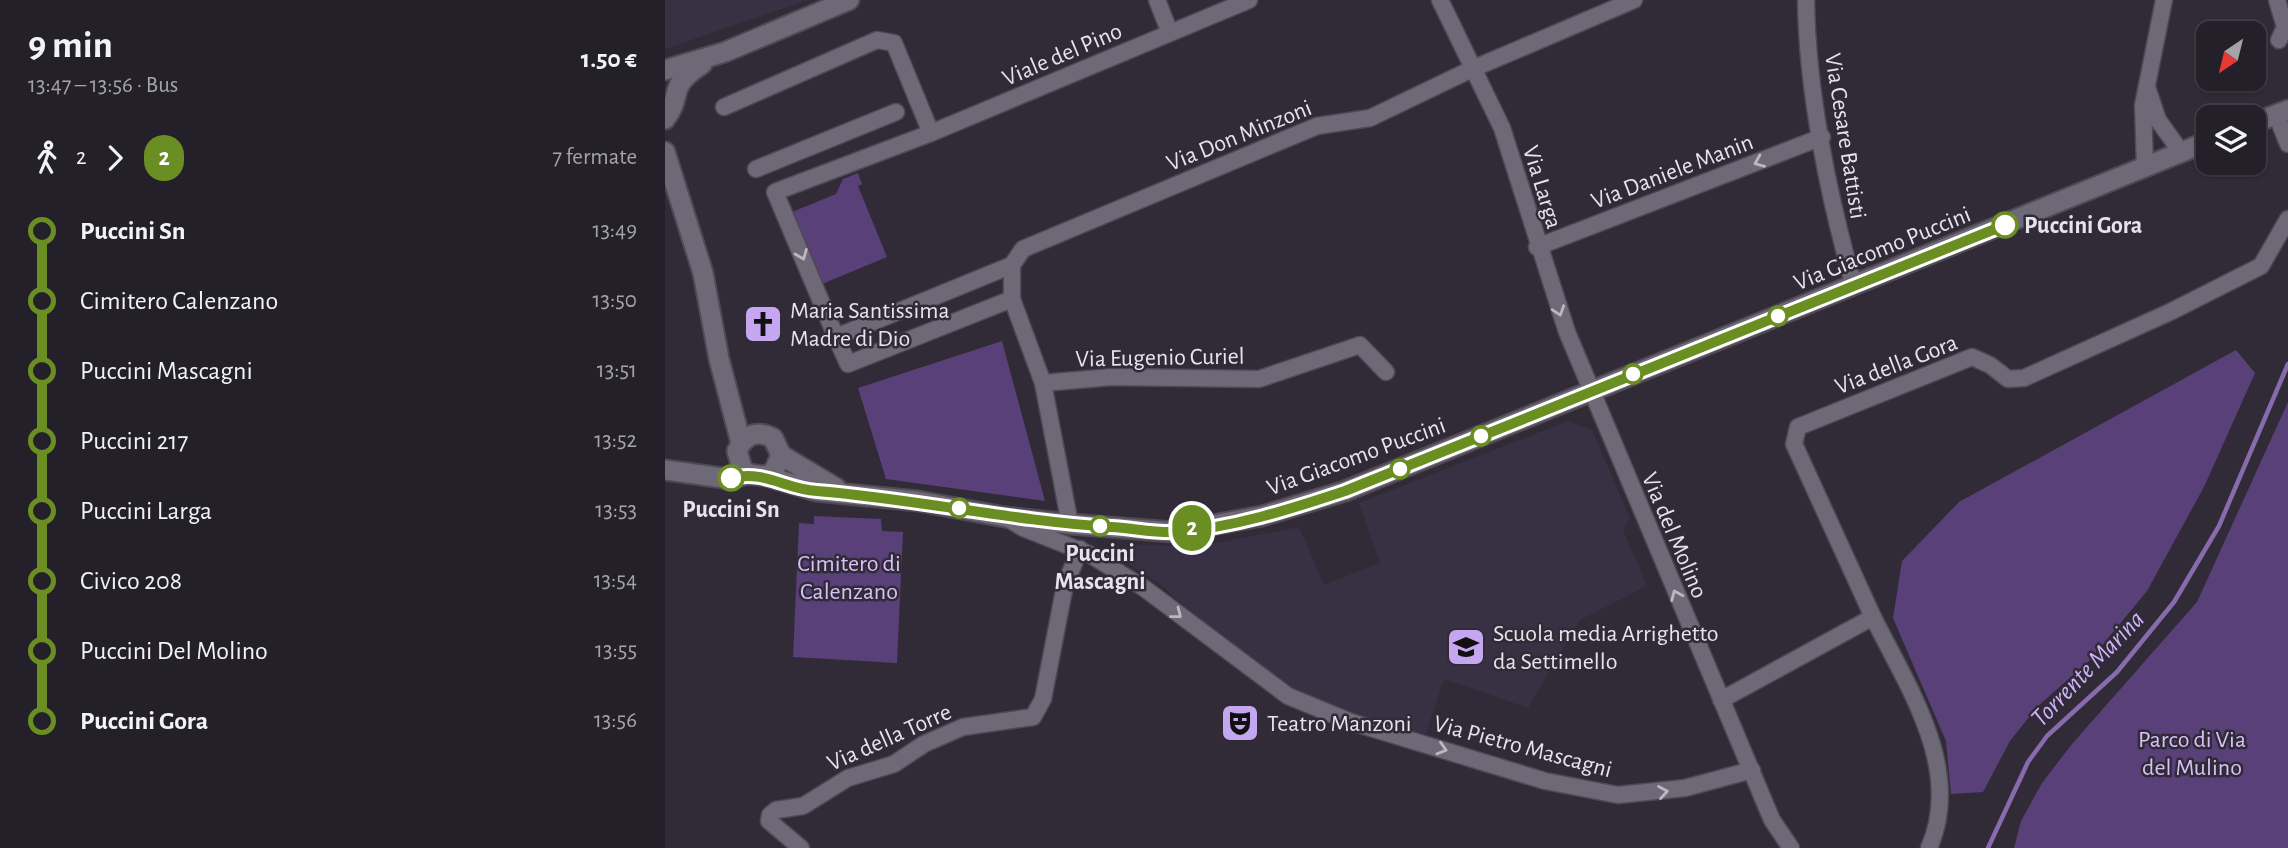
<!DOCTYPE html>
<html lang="it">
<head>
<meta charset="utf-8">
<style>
  :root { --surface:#242029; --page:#302d35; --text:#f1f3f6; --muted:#a3a3a8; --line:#413e46 }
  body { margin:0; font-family:"Alegreya Sans",sans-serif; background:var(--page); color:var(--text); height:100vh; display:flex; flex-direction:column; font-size:26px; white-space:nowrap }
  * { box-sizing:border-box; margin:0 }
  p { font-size:23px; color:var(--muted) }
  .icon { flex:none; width:38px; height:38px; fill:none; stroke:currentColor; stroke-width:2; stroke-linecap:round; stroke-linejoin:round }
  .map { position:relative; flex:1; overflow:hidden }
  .panel { display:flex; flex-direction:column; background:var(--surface); width:665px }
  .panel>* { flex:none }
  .badge { padding:0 14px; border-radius:23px; font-size:24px; line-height:46px }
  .needle { width:46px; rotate:215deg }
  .buttons { position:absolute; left:1531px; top:21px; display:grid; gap:14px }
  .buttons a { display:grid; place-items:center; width:70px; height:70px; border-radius:14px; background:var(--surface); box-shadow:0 2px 5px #0004,0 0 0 2px var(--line); font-size:35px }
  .map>.badge { position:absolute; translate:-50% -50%; box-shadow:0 0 0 4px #fff }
  .legs { display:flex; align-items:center; gap:10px; height:77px; padding:0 28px; font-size:23px }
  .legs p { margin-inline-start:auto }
  .overview { display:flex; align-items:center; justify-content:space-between; height:119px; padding:0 28px }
  h1 { font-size:38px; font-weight:600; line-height:52px }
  ul { padding:0 28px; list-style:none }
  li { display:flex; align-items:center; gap:24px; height:70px; font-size:26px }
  li i { display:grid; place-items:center; width:10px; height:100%; margin:0 9px; background:currentColor }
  li i::after { content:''; width:18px; height:18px; margin:-9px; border:5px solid; border-radius:50%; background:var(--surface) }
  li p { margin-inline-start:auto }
  li:first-child i { background:linear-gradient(#0000 50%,currentColor 0) }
  li:last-child i { background:linear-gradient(currentColor 50%,#0000 0) }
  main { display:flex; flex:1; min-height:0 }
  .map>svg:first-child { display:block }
  .built { fill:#383143 }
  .green { fill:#594078 }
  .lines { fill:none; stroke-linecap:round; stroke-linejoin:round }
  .stream { stroke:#876bad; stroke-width:4.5 }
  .minor-casing { stroke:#4e4953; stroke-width:19 }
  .tertiary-casing { stroke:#4e4953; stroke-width:23 }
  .minor { stroke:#6e6977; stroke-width:16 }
  .tertiary { stroke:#6e6977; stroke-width:19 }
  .oneway { stroke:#bcb8c2 }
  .line-1-casing { stroke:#fff; stroke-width:16 }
  .line-1 { stroke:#6b8e23; stroke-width:10 }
  .stop-1-dot { fill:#fff; stroke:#6b8e23; stroke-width:3.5 }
  .labels { text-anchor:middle; stroke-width:5; stroke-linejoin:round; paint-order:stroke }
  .street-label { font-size:24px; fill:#e6e3eb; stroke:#302b37 }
  .stop-label { font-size:24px; font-weight:bold; fill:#e6e3eb; stroke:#302b37 }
  .poi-label { font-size:24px; fill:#e6e3eb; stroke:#302b37; text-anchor:start }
  .park-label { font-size:24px; fill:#d8c1f9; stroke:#302b37 }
  .water-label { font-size:26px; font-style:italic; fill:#d1b2fc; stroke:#302b37 }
</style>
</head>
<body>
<main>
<section class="panel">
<div class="overview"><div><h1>9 min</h1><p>13:47 – 13:56 · Bus</p></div><b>1.50 €</b></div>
<div class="legs"><svg class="icon" aria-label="walk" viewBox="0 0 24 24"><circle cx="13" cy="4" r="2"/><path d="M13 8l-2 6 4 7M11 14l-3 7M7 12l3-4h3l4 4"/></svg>2<svg class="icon" aria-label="forward" viewBox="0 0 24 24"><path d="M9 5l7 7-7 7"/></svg><b class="badge" style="background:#6b8e23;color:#fff">2</b><p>7 fermate</p></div>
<ul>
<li><i style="color:#6b8e23"></i><b>Puccini Sn</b><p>13:49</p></li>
<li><i style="color:#6b8e23"></i><span>Cimitero Calenzano</span><p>13:50</p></li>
<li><i style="color:#6b8e23"></i><span>Puccini Mascagni</span><p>13:51</p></li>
<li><i style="color:#6b8e23"></i><span>Puccini 217</span><p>13:52</p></li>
<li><i style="color:#6b8e23"></i><span>Puccini Larga</span><p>13:53</p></li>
<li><i style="color:#6b8e23"></i><span>Civico 208</span><p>13:54</p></li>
<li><i style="color:#6b8e23"></i><span>Puccini Del Molino</span><p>13:55</p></li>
<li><i style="color:#6b8e23"></i><b>Puccini Gora</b><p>13:56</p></li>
</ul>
</section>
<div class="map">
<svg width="1623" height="848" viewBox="0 0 1623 848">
  <rect width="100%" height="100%" fill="#302b37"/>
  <!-- built -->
  <g class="built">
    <polygon points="0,0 143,0 0,49"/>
    <polygon points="903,421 927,430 965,518 958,530 982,586 915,620 863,708 779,679 761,734 686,715 635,695 556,640 496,585 455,558 463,545 535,546 634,527 659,585 715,563 694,503"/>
  </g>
  <!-- green -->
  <g class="green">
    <polygon points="193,173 197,184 193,186 222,257 157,284 127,212 171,194 178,179"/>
    <polygon points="337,341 380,501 221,479 193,388"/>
    <polygon points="1571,350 1590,373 1539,487 1482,591 1425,660 1372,707 1345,741 1318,792 1286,794 1281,741 1228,618 1237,561 1294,502"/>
    <polygon points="1623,402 1623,848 1349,848 1356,821 1377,783 1407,744 1532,602"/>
    <polygon points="149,516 216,519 217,531 238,532 232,663 128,657 134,523 149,524"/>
  </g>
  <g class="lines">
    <!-- stream -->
    <polyline class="stream" points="1323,848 1363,762 1382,736 1452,672 1509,602 1554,526 1623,364"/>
    <defs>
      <g id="minor">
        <polyline points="492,0 505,33"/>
        <polyline points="775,0 837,128 902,332 1107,820 1126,848"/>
        <path d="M1141 0C1142 91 1164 199 1189 286"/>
        <polyline points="1612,0 1620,27 1614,40"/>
        <polyline points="1483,90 1493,120 1516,152"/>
        <polyline points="59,107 212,40 229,43 266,133"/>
        <polyline points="1611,114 1623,144"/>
        <polyline points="1480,167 1478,105 1499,0"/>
        <polyline points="91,169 231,112"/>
        <polyline points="872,247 1157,137"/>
        <polyline points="347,265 171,337 183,364 347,299"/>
        <polyline points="171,337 110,192 266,133 584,0"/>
        <polyline points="378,383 447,377 594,379 695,345 721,372"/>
        <polyline points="342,518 358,528 424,554 479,588 623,696 686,722 880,781 953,795 1020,788 1087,770"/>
        <polyline points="405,524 378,383 347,299 347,265 358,249 652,126 705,118 807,69 969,0"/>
        <polyline points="1208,617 1129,444 1133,427 1307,357 1325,365 1343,379 1359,378 1505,312 1596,266 1623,219"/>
        <path d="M1056 700 1208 617C1242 686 1299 769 1264 848"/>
        <polyline points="136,848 104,821 105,815 111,810 138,806 183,778 229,764 259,744 298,727 368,717 378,699 400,585 415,549"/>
      </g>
      <g id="tertiary">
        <polyline points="0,70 60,52 184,0"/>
        <path d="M0 119C19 95 0 88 37 64"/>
        <polyline points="1589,123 1623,110"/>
        <polyline points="0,152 38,273 54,359 76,443"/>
        <polyline points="116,455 171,488"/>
        <polyline points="0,470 65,479 83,474 101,476 151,491 253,501 340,517 405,524 509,532 597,516 680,491 1544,141"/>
        <path d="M83 474 77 468 72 451C80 434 92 430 108 438L116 455 109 471 101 476"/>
      </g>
    </defs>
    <!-- minor casing -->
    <use href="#minor" class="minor-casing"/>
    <!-- tertiary casing -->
    <use href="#tertiary" class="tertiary-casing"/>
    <!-- minor -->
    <use href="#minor" class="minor"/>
    <!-- tertiary -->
    <use href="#tertiary" class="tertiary"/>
  </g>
  <!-- one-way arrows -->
  <defs><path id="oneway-chevron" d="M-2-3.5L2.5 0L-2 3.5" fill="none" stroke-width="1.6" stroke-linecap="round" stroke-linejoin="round" transform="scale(1.75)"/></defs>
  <g class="oneway">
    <use href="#oneway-chevron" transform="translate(1094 162) rotate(158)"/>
    <use href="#oneway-chevron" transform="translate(137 255) rotate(68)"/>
    <use href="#oneway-chevron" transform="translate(894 311) rotate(71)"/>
    <use href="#oneway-chevron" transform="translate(1011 595) rotate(-113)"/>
    <use href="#oneway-chevron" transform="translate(512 614) rotate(38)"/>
    <use href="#oneway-chevron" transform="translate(777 749) rotate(17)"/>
    <use href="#oneway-chevron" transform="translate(998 792) rotate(-9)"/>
  </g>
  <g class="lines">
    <defs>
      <path id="line-1" d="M66 478C101 470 119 489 152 491 251 499 348 521 446 527 467 528 489 533 510 532 567 528 626 509 680 491L1340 225"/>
    </defs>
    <!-- line-1 casing -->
    <use href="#line-1" class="line-1-casing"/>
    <!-- line-1 -->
    <use href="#line-1" class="line-1"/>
  </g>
  <!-- icons -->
  <defs>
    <symbol id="church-square" viewBox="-11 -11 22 22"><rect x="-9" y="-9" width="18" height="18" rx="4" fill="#c5a6f0" stroke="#302b37"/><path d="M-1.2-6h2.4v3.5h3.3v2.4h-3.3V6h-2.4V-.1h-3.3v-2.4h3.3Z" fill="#111"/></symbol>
    <symbol id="school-square" viewBox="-11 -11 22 22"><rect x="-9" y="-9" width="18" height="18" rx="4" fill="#c5a6f0" stroke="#302b37"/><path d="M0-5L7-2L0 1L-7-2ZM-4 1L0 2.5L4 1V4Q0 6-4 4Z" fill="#111"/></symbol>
    <symbol id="theatre-square" viewBox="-11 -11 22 22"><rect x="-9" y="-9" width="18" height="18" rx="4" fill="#c5a6f0" stroke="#302b37"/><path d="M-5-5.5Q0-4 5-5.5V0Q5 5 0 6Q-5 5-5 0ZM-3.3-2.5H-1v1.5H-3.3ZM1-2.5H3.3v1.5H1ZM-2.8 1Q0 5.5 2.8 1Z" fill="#111"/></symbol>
  </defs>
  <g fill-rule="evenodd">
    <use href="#church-square" x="76" y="302" width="44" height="44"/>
    <use href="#school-square" x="779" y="625" width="44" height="44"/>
    <use href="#theatre-square" x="553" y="701" width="44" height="44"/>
  </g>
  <!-- markers -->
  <g class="stop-1-dot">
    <circle cx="1340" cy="225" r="12"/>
    <circle cx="1113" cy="316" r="9"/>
    <circle cx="968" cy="374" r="9"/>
    <circle cx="816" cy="436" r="9"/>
    <circle cx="735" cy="469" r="9"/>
    <circle cx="66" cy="478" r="12"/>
    <circle cx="294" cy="508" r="9"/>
    <circle cx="435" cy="526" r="9"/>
  </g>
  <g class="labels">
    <!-- street labels -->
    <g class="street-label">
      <text transform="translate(397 54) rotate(-23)" y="8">Viale del Pino</text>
      <text transform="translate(574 135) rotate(-22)" y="8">Via Don Minzoni</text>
      <text transform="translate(1181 136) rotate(81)" y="8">Via Cesare Battisti</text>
      <text transform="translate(1007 171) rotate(-21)" y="8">Via Daniele Manin</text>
      <text transform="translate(878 187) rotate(73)" y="8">Via Larga</text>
      <text transform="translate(1217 248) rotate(-22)" y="8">Via Giacomo Puccini</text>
      <text transform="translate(495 357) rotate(-1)" y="8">Via Eugenio Curiel</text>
      <text transform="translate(1231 364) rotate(-21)" y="8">Via della Gora</text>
      <text transform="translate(691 456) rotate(-20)" y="8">Via Giacomo Puccini</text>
      <text transform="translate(1010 535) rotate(67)" y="8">Via del Molino</text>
      <text transform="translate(224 737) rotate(-24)" y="8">Via della Torre</text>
      <text transform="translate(858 746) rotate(15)" y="8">Via Pietro Mascagni</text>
    </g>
    <!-- stop labels -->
    <g class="stop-label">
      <text x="1359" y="233" text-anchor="start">Puccini Gora</text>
      <text x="66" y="517">Puccini Sn</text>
      <text x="435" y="561">Puccini<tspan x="435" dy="28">Mascagni</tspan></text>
    </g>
    <!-- poi labels -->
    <g class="poi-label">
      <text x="125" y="318">Maria Santissima<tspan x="125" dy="28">Madre di Dio</tspan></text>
      <text x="828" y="641">Scuola media Arrighetto<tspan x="828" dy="28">da Settimello</tspan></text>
      <text x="602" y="731">Teatro Manzoni</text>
    </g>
    <!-- park labels -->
    <g class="park-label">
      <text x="184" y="571">Cimitero di<tspan x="184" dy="28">Calenzano</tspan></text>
      <text x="1527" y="747">Parco di Via<tspan x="1527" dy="28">del Mulino</tspan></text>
    </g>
    <!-- water labels -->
    <g class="water-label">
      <text transform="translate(1422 668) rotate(-46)" y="9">Torrente Marina</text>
    </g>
  </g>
</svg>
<div class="buttons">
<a><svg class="needle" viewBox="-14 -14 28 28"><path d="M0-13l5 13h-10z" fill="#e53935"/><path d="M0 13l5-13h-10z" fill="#a3a3a8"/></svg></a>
<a><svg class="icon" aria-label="layers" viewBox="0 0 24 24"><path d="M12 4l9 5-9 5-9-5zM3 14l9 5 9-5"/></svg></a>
</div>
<b class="badge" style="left:527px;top:528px;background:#6b8e23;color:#fff">2</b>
</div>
</main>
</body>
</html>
